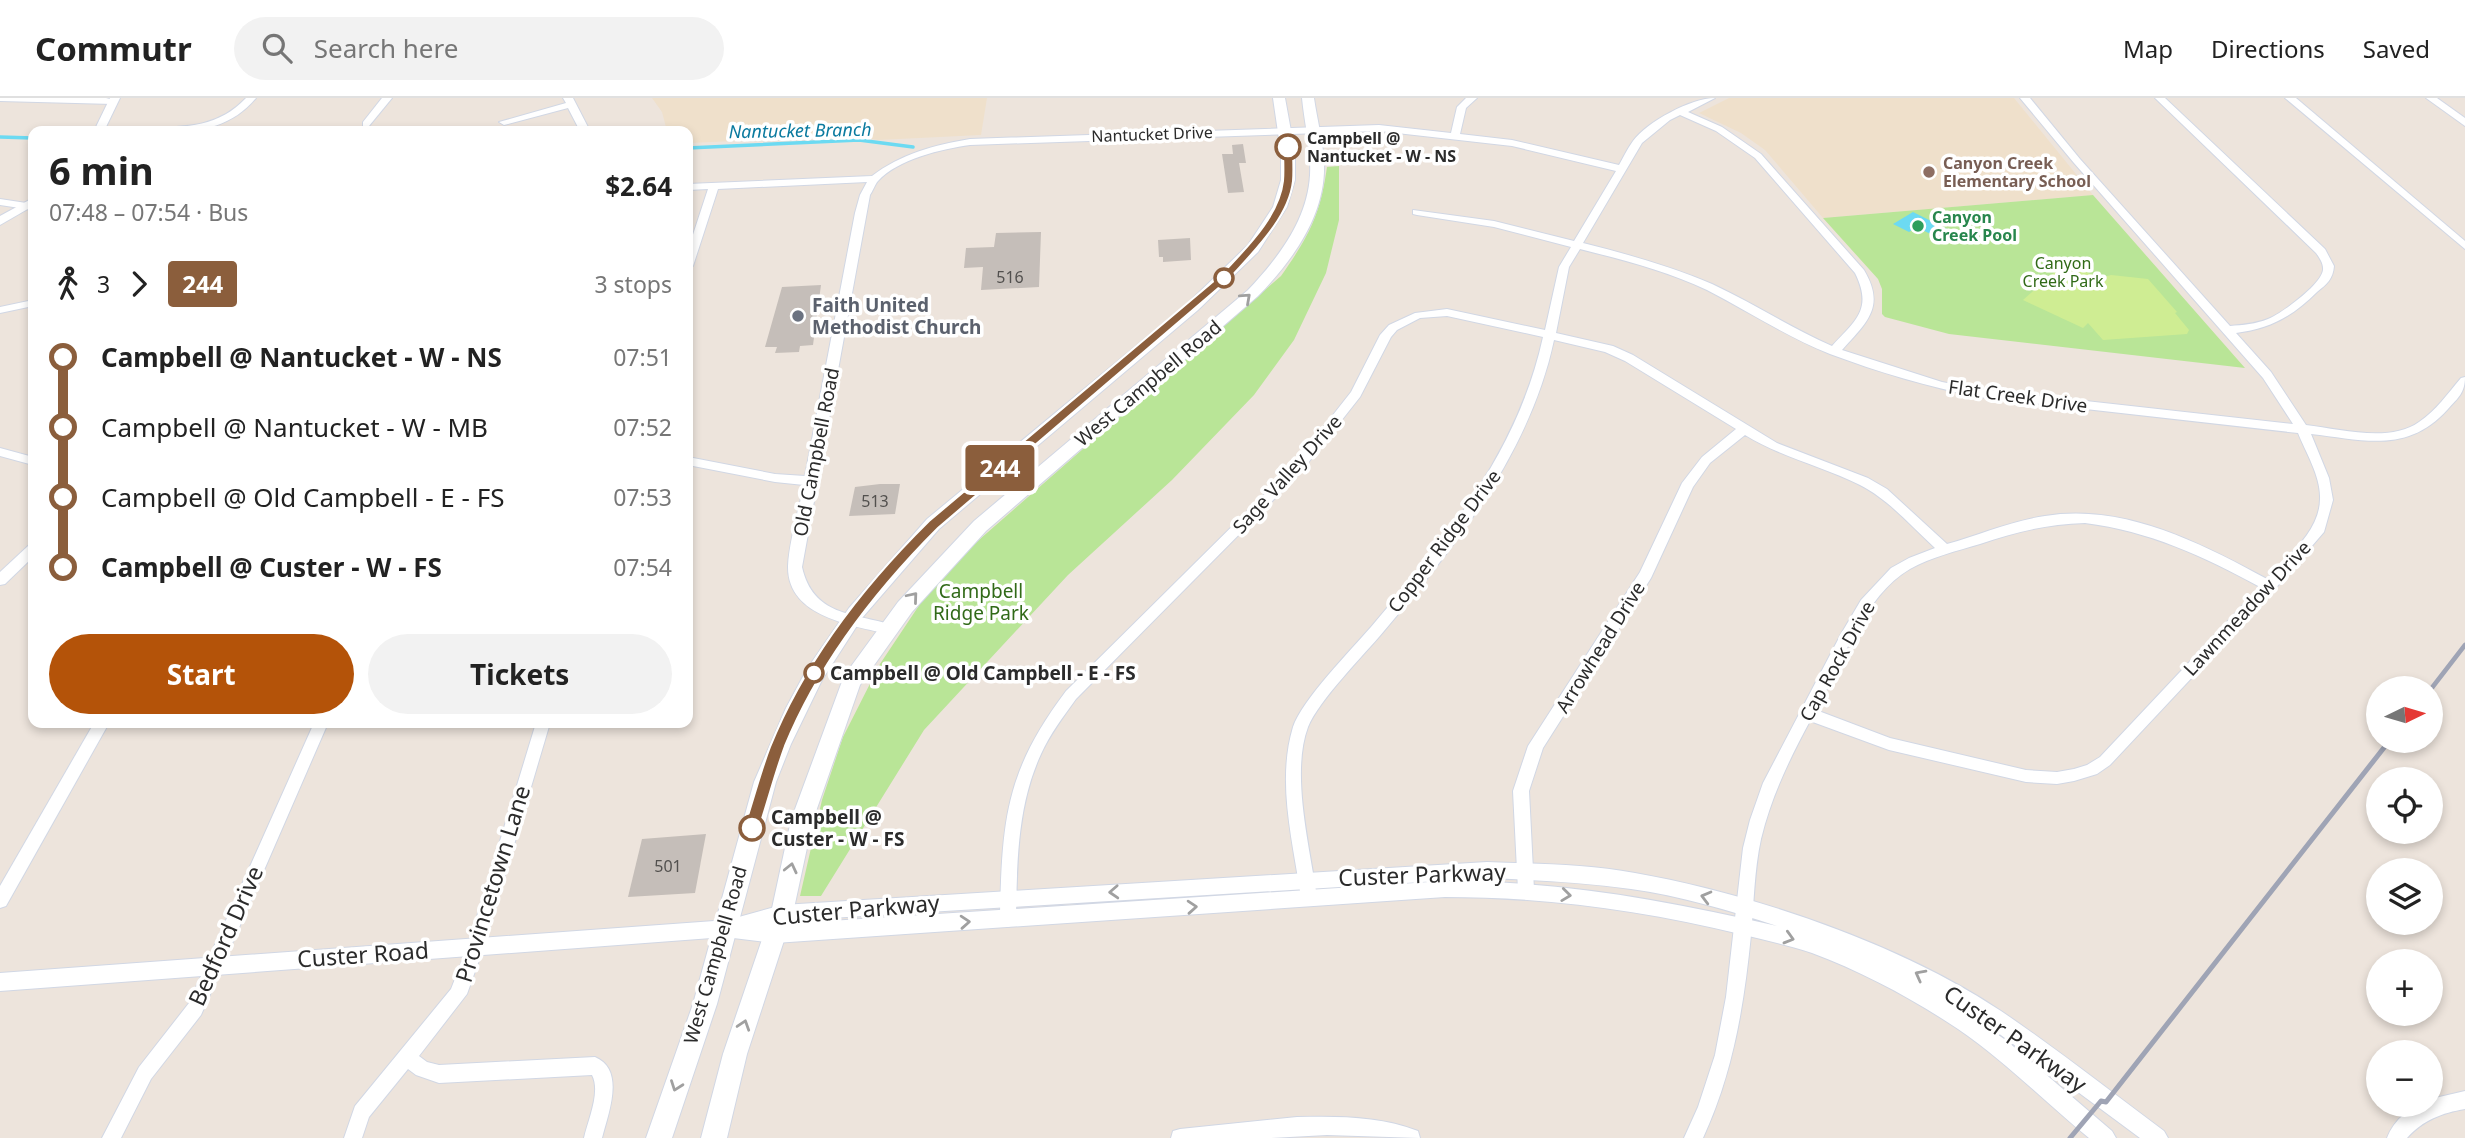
<!DOCTYPE html>
<html lang="en">
<head>
<meta charset="utf-8">
<style>
  :root { --surface:#fff; --page:#f2f2f2; --text:#222; --muted:#767676; --line:#e0e0e0; --accent:#b45309 }
  body { margin:0; font-family:"Noto Sans",sans-serif; background:var(--page); color:var(--text); height:100vh; display:flex; flex-direction:column; font-size:26px; white-space:nowrap }
  * { box-sizing:border-box; margin:0 }
  p { font-size:23px; color:var(--muted) }
  .icon { flex:none; width:38px; height:38px; fill:none; stroke:currentColor; stroke-width:2; stroke-linecap:round; stroke-linejoin:round }
  .map { position:relative; flex:1; overflow:hidden }
  .sheet { position:absolute; left:28px; top:28px; width:665px; height:602px; display:flex; flex-direction:column; background:var(--surface); border-radius:14px; box-shadow:0 4px 10px #0003 }
  .sheet>* { flex:none }
  .badge { padding:0 14px; border-radius:5px; font-size:24px; line-height:46px }
  .needle { width:46px; rotate:85deg }
  .controls { position:absolute; left:2366px; top:578px; display:grid; gap:14px }
  .controls a { display:grid; place-items:center; width:77px; height:77px; border-radius:50%; background:var(--surface); box-shadow:0 4px 10px #0003; font-size:35px }
  .map>.badge { position:absolute; translate:-50% -50%; box-shadow:0 0 0 4px #fff }
  .legs { display:flex; align-items:center; gap:10px; height:77px; padding:0 21px; font-size:23px }
  .legs p { margin-inline-start:auto }
  .headline { display:flex; align-items:center; justify-content:space-between; height:119px; padding:0 21px }
  h1 { font-size:38px; font-weight:700; line-height:52px }
  .primary-button { display:flex; gap:14px; margin-top:auto; padding:14px 21px }
  .primary-button a { flex:1; height:80px; border-radius:42px; background:var(--accent); color:#fff; font-size:28px; font-weight:700; line-height:80px; text-align:center }
  .primary-button a+a { background:var(--page); color:var(--text) }
  ul { padding:0 21px; list-style:none }
  li { display:flex; align-items:center; gap:24px; height:70px; font-size:26px }
  li i { display:grid; place-items:center; width:10px; height:100%; margin:0 9px; background:currentColor }
  li i::after { content:''; width:18px; height:18px; margin:-9px; border:5px solid; border-radius:50%; background:var(--surface) }
  li p { margin-inline-start:auto }
  li:first-child i { background:linear-gradient(#0000 50%,currentColor 0) }
  li:last-child i { background:linear-gradient(currentColor 50%,#0000 0) }
  header { display:flex; align-items:center; gap:42px; box-sizing:border-box; height:98px; padding:0 35px; background:var(--surface); border-bottom:2px solid var(--line) }
  header strong { font-size:33px }
  nav { display:flex; gap:38px; margin-inline-start:auto; font-size:24px }
  .search { width:490px; height:63px; background:var(--page); display:flex; align-items:center; gap:18px; box-sizing:border-box; padding:0 24px; border-radius:38px; color:var(--muted); font-size:26px }
  .map>svg:first-child { display:block }
  .education { fill:#efe0cb }
  .green { fill:#b9e597 }
  .pitch { fill:#cfed93 }
  .water { fill:#6cdaf2 }
  .lines { fill:none; stroke-linecap:round; stroke-linejoin:round }
  .stream { stroke:#6cdaf2; stroke-width:3.5 }
  .building { fill:#c5beb9 }
  .minor-casing { stroke:#d1d7e4; stroke-width:2 }
  .tertiary-casing { stroke:#d1d7e4; stroke-width:2 }
  .secondary-casing { stroke:#d1d7e4; stroke-width:2 }
  .minor { fill:#fff; fill-rule:evenodd }
  .tertiary { fill:#fff; fill-rule:evenodd }
  .secondary { fill:#fff; fill-rule:evenodd }
  .rail-far1 { stroke:#9fa4b5; stroke-width:4.5 }
  .rail { stroke:#9fa4b5; stroke-width:5 }
  .oneway { stroke:#a0a0a0 }
  .line-1 { fill:#8b5e3c; stroke:#fff; stroke-width:2 }
  .stop-1-dot { fill:#fff; stroke:#8b5e3c; stroke-width:3.5 }
  .education-dot { fill:#8d6e63; stroke:#fff; stroke-width:2.5 }
  .leisure-dot { fill:#2e9e5b; stroke:#fff; stroke-width:2.5 }
  .worship-dot { fill:#6b7280; stroke:#fff; stroke-width:2.5 }
  .labels { text-anchor:middle; stroke-width:7; stroke-linejoin:round; paint-order:stroke }
  .far-street-label { font-size:16px; fill:#2b2b2b; stroke:#fff }
  .far-stop-label { font-size:16px; font-weight:bold; fill:#2b2b2b; stroke:#fff; text-anchor:start }
  .far-education-label { font-size:16px; font-weight:bold; fill:#785e54; stroke:#fff; text-anchor:start }
  .far-leisure-label { font-size:16px; font-weight:bold; fill:#27864d; stroke:#fff; text-anchor:start }
  .far-park-label { font-size:16px; fill:#316a18; stroke:#fff }
  .number-label { font-size:16px; fill:#52504e }
  .far-water-label { font-size:18px; font-style:italic; fill:#0a7a9f; stroke:#fff }
  .worship-label { font-size:19px; font-weight:bold; fill:#5b616d; stroke:#fff; text-anchor:start }
  .street-label { font-size:19px; fill:#2b2b2b; stroke:#fff }
  .park-label { font-size:19px; fill:#316a18; stroke:#fff }
  .stop-label { font-size:19px; font-weight:bold; fill:#2b2b2b; stroke:#fff; text-anchor:start }
  .near-street-label { font-size:23px; fill:#2b2b2b; stroke:#fff }
</style>
</head>
<body>
<header>
<strong>Commutr</strong>
<div class="search"><svg class="icon" aria-label="search" viewBox="0 0 24 24"><circle cx="10" cy="10" r="6"/><path d="M15 15l6 6"/></svg>Search here</div>
<nav><a>Map</a><a>Directions</a><a>Saved</a></nav>
</header>
<div class="map">
<svg width="2465" height="1040" viewBox="0 0 2465 1040">
  <rect width="100%" height="100%" fill="#ede4dc"/>
  <!-- education -->
  <g class="education">
    <polygon points="652,0 987,0 981,37 878,42 854,38 688,45 688,33 667,33 662,14"/>
    <polygon points="1729,0 2014,0 2093,97 1823,120 1765,52 1741,35 1699,15"/>
  </g>
  <!-- green -->
  <g class="green">
    <path d="M1339 68V122L1326 175 1294 242 1254 297 1172 382 1068 477 924 632 821 798H800L822 702 843 639 880 566 926 497 972 448 1281 178C1309 138 1320 118 1327 69Z"/>
    <polygon points="2093,97 2245,270 1949,236 1885,219 1882,216 1882,191 1878,181 1823,120"/>
  </g>
  <!-- pitch -->
  <polygon class="pitch" points="2065,165 2100,180 2111,177 2148,181 2177,214 2175,215 2189,232 2187,236 2103,242 2088,225 2083,230 2023,202"/>
  <!-- water -->
  <polygon class="water" points="1913,114 1949,132 1937,139 1916,129 1909,134 1893,126"/>
  <g class="lines">
    <!-- stream -->
    <g class="stream">
      <polyline points="0,39 33,40"/>
      <polyline points="688,50 859,42 913,49"/>
    </g>
  </g>
  <!-- building -->
  <g class="building">
    <polygon points="1243,46 1246,65 1239,65 1244,94 1228,95 1222,56 1233,56 1232,47"/>
    <polygon points="1041,134 1039,189 981,192 983,169 964,170 966,150 994,149 996,135"/>
    <polygon points="1190,140 1191,162 1163,164 1163,159 1159,159 1158,142"/>
    <polygon points="821,187 813,247 800,248 799,254 775,255 777,249 765,249 782,189"/>
    <polygon points="880,386 900,386 895,416 849,418 855,389"/>
    <polygon points="706,736 695,795 628,799 642,741"/>
  </g>
  <g class="lines">
    <defs>
      <g id="minor">
        <polygon points="0,0 106,0 118,3 113,6 0,3"/>
        <path d="M246 0H256C227 35 187 35 145 33L150 30C187 29 219 29 246 0Z"/>
        <polygon points="382,0 392,0 369,28 363,28 363,24"/>
        <polygon points="563,0 573,0 590,33 580,33 568,10 504,27 499,24 566,5"/>
        <path d="M1466 0H1477L1466 10 1460 36 1512 42 1619 67C1623 60 1627 51 1633 43 1647 24 1691 0 1715 0L1688 14 1722 29 1761 56 1864 172C1886 209 1867 224 1842 252L1942 284 1979 291 2293 326 2263 280 2074 65 2020 0H2030L2080 61 2230 228C2243 227 2256 226 2268 221 2281 216 2325 184 2323 170 2323 165 2319 159 2316 155L2155 0H2165L2325 151 2334 168C2333 181 2327 186 2317 194 2293 218 2270 231 2236 235L2271 274 2306 327C2340 331 2390 345 2419 324 2436 313 2448 295 2461 280L2465 279C2465 295 2458 300 2448 311 2408 356 2364 342 2311 336L2329 380 2333 402 2324 434 2274 492 2110 667 2097 676 2074 683 2057 686 2026 684 1889 652 1810 623C1790 660 1771 699 1761 741 1754 773 1754 805 1751 837 1744 908 1733 975 1703 1040H1684L1698 1009 1715 957 1726 899 1743 750 1750 722 1763 685 1841 536 1861 502 1891 470 1909 460 1935 450C1911 428 1888 401 1860 387 1822 368 1781 359 1745 337L1710 365 1693 389 1651 480 1543 650 1529 693 1534 792 1532 797 1526 799 1520 797 1518 792 1513 693 1528 648 1640 474 1682 385 1702 359 1736 331 1625 263 1605 254 1554 242C1530 354 1457 446 1384 533 1364 557 1319 602 1308 629 1291 674 1309 746 1316 793L1314 798 1308 800 1302 798 1300 793C1292 740 1277 682 1293 629 1302 602 1351 552 1371 529 1446 441 1518 354 1543 239L1447 218 1420 220 1397 232 1391 239 1360 299 1300 375 1076 601C1063 619 1050 636 1041 656 1017 708 1017 765 1016 821L1014 826 1008 829 1002 826 1000 821C1002 723 1005 674 1066 593L1292 369 1351 294 1380 237 1389 227 1415 215 1447 211 1545 232 1559 169 1571 149 1494 129 1417 117 1413 116V112L1494 123 1574 143 1616 73 1512 48 1379 33 970 47C942 51 898 61 878 83 875 86 873 93 870 97L802 469C813 518 853 515 893 527L895 531 893 535 888 536C852 527 787 519 788 468 789 444 799 411 804 387L775 384 688 367V359L775 376 805 378 855 115 860 97 867 84 718 91 693 168 688 171V152L708 91 688 92V86L872 78C901 56 934 47 970 41L1379 27 1451 35 1457 9ZM1680 17 1716 33 1755 60 1855 175C1873 211 1856 222 1832 248 1791 230 1753 205 1712 186 1670 168 1627 156 1583 145L1642 45 1670 22ZM1580 151C1623 162 1667 173 1707 192 1748 213 1787 239 1830 256 1878 274 1929 289 1979 299L2298 335C2306 355 2321 379 2320 401 2320 433 2287 459 2267 481 2201 445 2123 405 2045 418 2011 423 1979 437 1947 446L1887 391 1868 380 1777 345 1633 257 1613 248 1556 235 1569 169ZM2085 425C2149 433 2203 458 2260 489L2100 659 2087 667 2074 671 2057 674 2026 672 1890 640 1816 612C1841 568 1864 497 1910 471 1931 459 1957 453 1980 446 2016 434 2047 426 2085 425Z"/>
        <polygon points="2285,0 2296,0 2465,143 2465,151"/>
        <polygon points="2426,0 2437,0 2465,20 2465,28"/>
        <polygon points="0,101 33,106 33,112 0,107"/>
        <polygon points="33,202 33,208 0,215 0,209"/>
        <polygon points="0,350 33,359 33,367 0,358"/>
        <polygon points="33,446 33,459 5,486 0,487 0,474 28,448"/>
        <polygon points="94,625 109,625 6,808 0,810 0,788"/>
        <polygon points="314,625 328,625 201,917 151,981 121,1040 102,1040 139,969 189,905"/>
        <path d="M536 625H550L484 848 467 896 419 958 427 964 439 967 595 959C626 972 608 1016 602 1040H584C588 1022 601 994 592 977L439 985 416 977 408 971 369 1019 362 1040H344L355 1008 451 891 468 848Z"/>
        <path d="M2465 993V1011C2442 1015 2423 1022 2407 1040H2387C2394 1022 2411 1006 2431 1006V1002L2435 1000Z"/>
        <path d="M1297 1019C1337 1018 1380 1018 1418 1033L1420 1040 1327 1037 1271 1040H1171L1173 1033 1180 1031Z"/>
      </g>
      <g id="tertiary">
        <polygon points="110,0 120,0 104,33 94,33"/>
        <polygon points="33,100 33,108 0,127 0,118"/>
        <path d="M1487 764C1536 766 1587 766 1635 775 1754 796 1901 846 2001 913 2057 951 2110 993 2164 1033L2168 1040H2140L1986 926 1957 909 2007 943 2112 1033 2116 1040H2089C2045 1004 2005 963 1958 931 1913 901 1863 874 1812 855 1788 847 1764 842 1740 836 1642 812 1545 799 1445 799L775 845 725 839 0 893V875L728 822 782 807ZM1487 780C1535 782 1583 784 1631 791 1678 797 1731 813 1777 828 1665 802 1560 783 1445 783L769 827 782 823Z"/>
      </g>
      <g id="secondary">
        <polygon points="1273,0 1285,0 1295,55 1295,82 1287,109 1258,154 1198,212 939,431 862,520 822,582 791,646 776,684 717,906 672,1040 646,1040 693,906 754,684 786,610 807,571 849,510 927,421 1187,206 1248,147 1273,109 1281,82 1281,55"/>
        <path d="M1302 0H1314C1317 21 1323 43 1324 65 1326 117 1293 162 1258 198L986 433 912 514 860 587 813 722 793 815 747 956 727 1040H701L723 956 771 815 791 722 844 578 898 504 974 423 1248 192C1281 157 1313 115 1310 64 1309 43 1304 21 1302 0Z"/>
      </g>
    </defs>
    <!-- minor casing -->
    <use href="#minor" class="minor-casing"/>
    <!-- tertiary casing -->
    <use href="#tertiary" class="tertiary-casing"/>
    <!-- secondary casing -->
    <use href="#secondary" class="secondary-casing"/>
    <!-- minor -->
    <use href="#minor" class="minor"/>
    <!-- tertiary -->
    <use href="#tertiary" class="tertiary"/>
    <!-- secondary -->
    <use href="#secondary" class="secondary"/>
    <!-- rail-far1 -->
    <polyline class="rail-far1" points="2431,591 2465,547"/>
    <!-- rail -->
    <polyline class="rail" points="2070,1040 2101,1003 2106,1004 2390,642"/>
  </g>
  <!-- one-way arrows -->
  <defs><path id="oneway-chevron" d="M-2-3.5L2.5 0L-2 3.5" fill="none" stroke-width="1.6" stroke-linecap="round" stroke-linejoin="round" transform="scale(1.75)"/></defs>
  <g class="oneway">
    <use href="#oneway-chevron" transform="translate(1246 200) rotate(-42)"/>
    <use href="#oneway-chevron" transform="translate(913 499) rotate(-50)"/>
    <use href="#oneway-chevron" transform="translate(791 770) rotate(-77)"/>
    <use href="#oneway-chevron" transform="translate(1114 794) rotate(177)"/>
    <use href="#oneway-chevron" transform="translate(1566 797) rotate(7)"/>
    <use href="#oneway-chevron" transform="translate(1706 799) rotate(-165)"/>
    <use href="#oneway-chevron" transform="translate(1192 809) rotate(-4)"/>
    <use href="#oneway-chevron" transform="translate(965 824) rotate(-4)"/>
    <use href="#oneway-chevron" transform="translate(1789 840) rotate(16)"/>
    <use href="#oneway-chevron" transform="translate(1920 877) rotate(-152)"/>
    <use href="#oneway-chevron" transform="translate(744 927) rotate(-72)"/>
    <use href="#oneway-chevron" transform="translate(676 988) rotate(110)"/>
  </g>
  <!-- line-1 -->
  <path class="line-1" d="M1288 46 1293 49C1293 60 1294 72 1293 83 1289 120 1253 154 1229 181L938 430C875 493 819 565 785 648 775 675 768 703 759 730L757 735H746L744 730C753 703 760 675 770 649 805 562 863 488 929 423L1222 176C1245 151 1279 119 1283 83 1284 72 1283 60 1283 49Z"/>
  <!-- markers -->
  <g class="stop-1-dot">
    <circle cx="1288" cy="49" r="12"/>
    <circle cx="1224" cy="180" r="9"/>
    <circle cx="814" cy="575" r="9"/>
    <circle cx="752" cy="730" r="12"/>
  </g>
  <circle class="education-dot" cx="1929" cy="74" r="7"/>
  <circle class="leisure-dot" cx="1918" cy="128" r="7"/>
  <circle class="worship-dot" cx="798" cy="218" r="7"/>
  <g class="labels">
    <!-- far-street labels -->
    <g class="far-street-label">
      <text transform="translate(1152 36) rotate(-2)" y="6">Nantucket Drive</text>
    </g>
    <!-- far-stop labels -->
    <g class="far-stop-label">
      <text x="1307" y="46">Campbell @<tspan x="1307" dy="18">Nantucket - W - NS</tspan></text>
    </g>
    <!-- far-education labels -->
    <g class="far-education-label">
      <text x="1943" y="71">Canyon Creek<tspan x="1943" dy="18">Elementary School</tspan></text>
    </g>
    <!-- far-leisure labels -->
    <g class="far-leisure-label">
      <text x="1932" y="125">Canyon<tspan x="1932" dy="18">Creek Pool</tspan></text>
    </g>
    <!-- far-park labels -->
    <g class="far-park-label">
      <text x="2063" y="171">Canyon<tspan x="2063" dy="18">Creek Park</tspan></text>
    </g>
    <!-- number labels -->
    <g class="number-label">
      <text x="1010" y="185">516</text>
      <text x="875" y="409">513</text>
      <text x="668" y="774">501</text>
    </g>
    <!-- far-water labels -->
    <g class="far-water-label">
      <text transform="translate(800 33) rotate(-1)" y="6">Nantucket Branch</text>
    </g>
    <!-- worship labels -->
    <g class="worship-label">
      <text x="812" y="214">Faith United<tspan x="812" dy="22">Methodist Church</tspan></text>
    </g>
    <!-- street labels -->
    <g class="street-label">
      <text transform="translate(1148 285) rotate(-40)" y="7">West Campbell Road</text>
      <text transform="translate(2018 298) rotate(8)" y="7">Flat Creek Drive</text>
      <text transform="translate(816 354) rotate(-79)" y="7">Old Campbell Road</text>
      <text transform="translate(1287 376) rotate(-48)" y="7">Sage Valley Drive</text>
      <text transform="translate(1444 443) rotate(-53)" y="7">Copper Ridge Drive</text>
      <text transform="translate(2247 510) rotate(-47)" y="7">Lawnmeadow Drive</text>
      <text transform="translate(1600 549) rotate(-58)" y="7">Arrowhead Drive</text>
      <text transform="translate(1837 563) rotate(-61)" y="7">Cap Rock Drive</text>
      <text transform="translate(715 857) rotate(-74)" y="7">West Campbell Road</text>
    </g>
    <!-- park labels -->
    <g class="park-label">
      <text x="981" y="500">Campbell<tspan x="981" dy="22">Ridge Park</tspan></text>
    </g>
    <!-- stop labels -->
    <g class="stop-label">
      <text x="830" y="582">Campbell @ Old Campbell - E - FS</text>
      <text x="771" y="726">Campbell @<tspan x="771" dy="22">Custer - W - FS</tspan></text>
    </g>
    <!-- near-street labels -->
    <g class="near-street-label">
      <text transform="translate(1422 777) rotate(-2)" y="8">Custer Parkway</text>
      <text transform="translate(493 786) rotate(-73)" y="8">Provincetown Lane</text>
      <text transform="translate(856 812) rotate(-5)" y="8">Custer Parkway</text>
      <text transform="translate(226 838) rotate(-66)" y="8">Bedford Drive</text>
      <text transform="translate(363 857) rotate(-4)" y="8">Custer Road</text>
      <text transform="translate(2015 941) rotate(35)" y="8">Custer Parkway</text>
    </g>
  </g>
</svg>
<div class="controls">
<a><svg class="needle" viewBox="-14 -14 28 28"><path d="M0-13l5 13h-10z" fill="#e53935"/><path d="M0 13l5-13h-10z" fill="#767676"/></svg></a>
<a><svg class="icon" aria-label="locate" viewBox="0 0 24 24"><circle cx="12" cy="12" r="6"/><path d="M12 2v4M12 18v4M2 12h4M18 12h4"/></svg></a>
<a><svg class="icon" aria-label="layers" viewBox="0 0 24 24"><path d="M12 4l9 5-9 5-9-5zM3 14l9 5 9-5"/></svg></a>
<a>+</a>
<a>−</a>
</div>
<b class="badge" style="left:1000px;top:370px;background:#8b5e3c;color:#fff">244</b>
<section class="sheet">
<div class="headline"><div><h1>6 min</h1><p>07:48 – 07:54 · Bus</p></div><b>$2.64</b></div>
<div class="legs"><svg class="icon" aria-label="walk" viewBox="0 0 24 24"><circle cx="13" cy="4" r="2"/><path d="M13 8l-2 6 4 7M11 14l-3 7M7 12l3-4h3l4 4"/></svg>3<svg class="icon" aria-label="forward" viewBox="0 0 24 24"><path d="M9 5l7 7-7 7"/></svg><b class="badge" style="background:#8b5e3c;color:#fff">244</b><p>3 stops</p></div>
<ul>
<li><i style="color:#8b5e3c"></i><b>Campbell @ Nantucket - W - NS</b><p>07:51</p></li>
<li><i style="color:#8b5e3c"></i><span>Campbell @ Nantucket - W - MB</span><p>07:52</p></li>
<li><i style="color:#8b5e3c"></i><span>Campbell @ Old Campbell - E - FS</span><p>07:53</p></li>
<li><i style="color:#8b5e3c"></i><b>Campbell @ Custer - W - FS</b><p>07:54</p></li>
</ul>
<div class="primary-button"><a>Start</a><a>Tickets</a></div>
</section>
</div>
</body>
</html>
